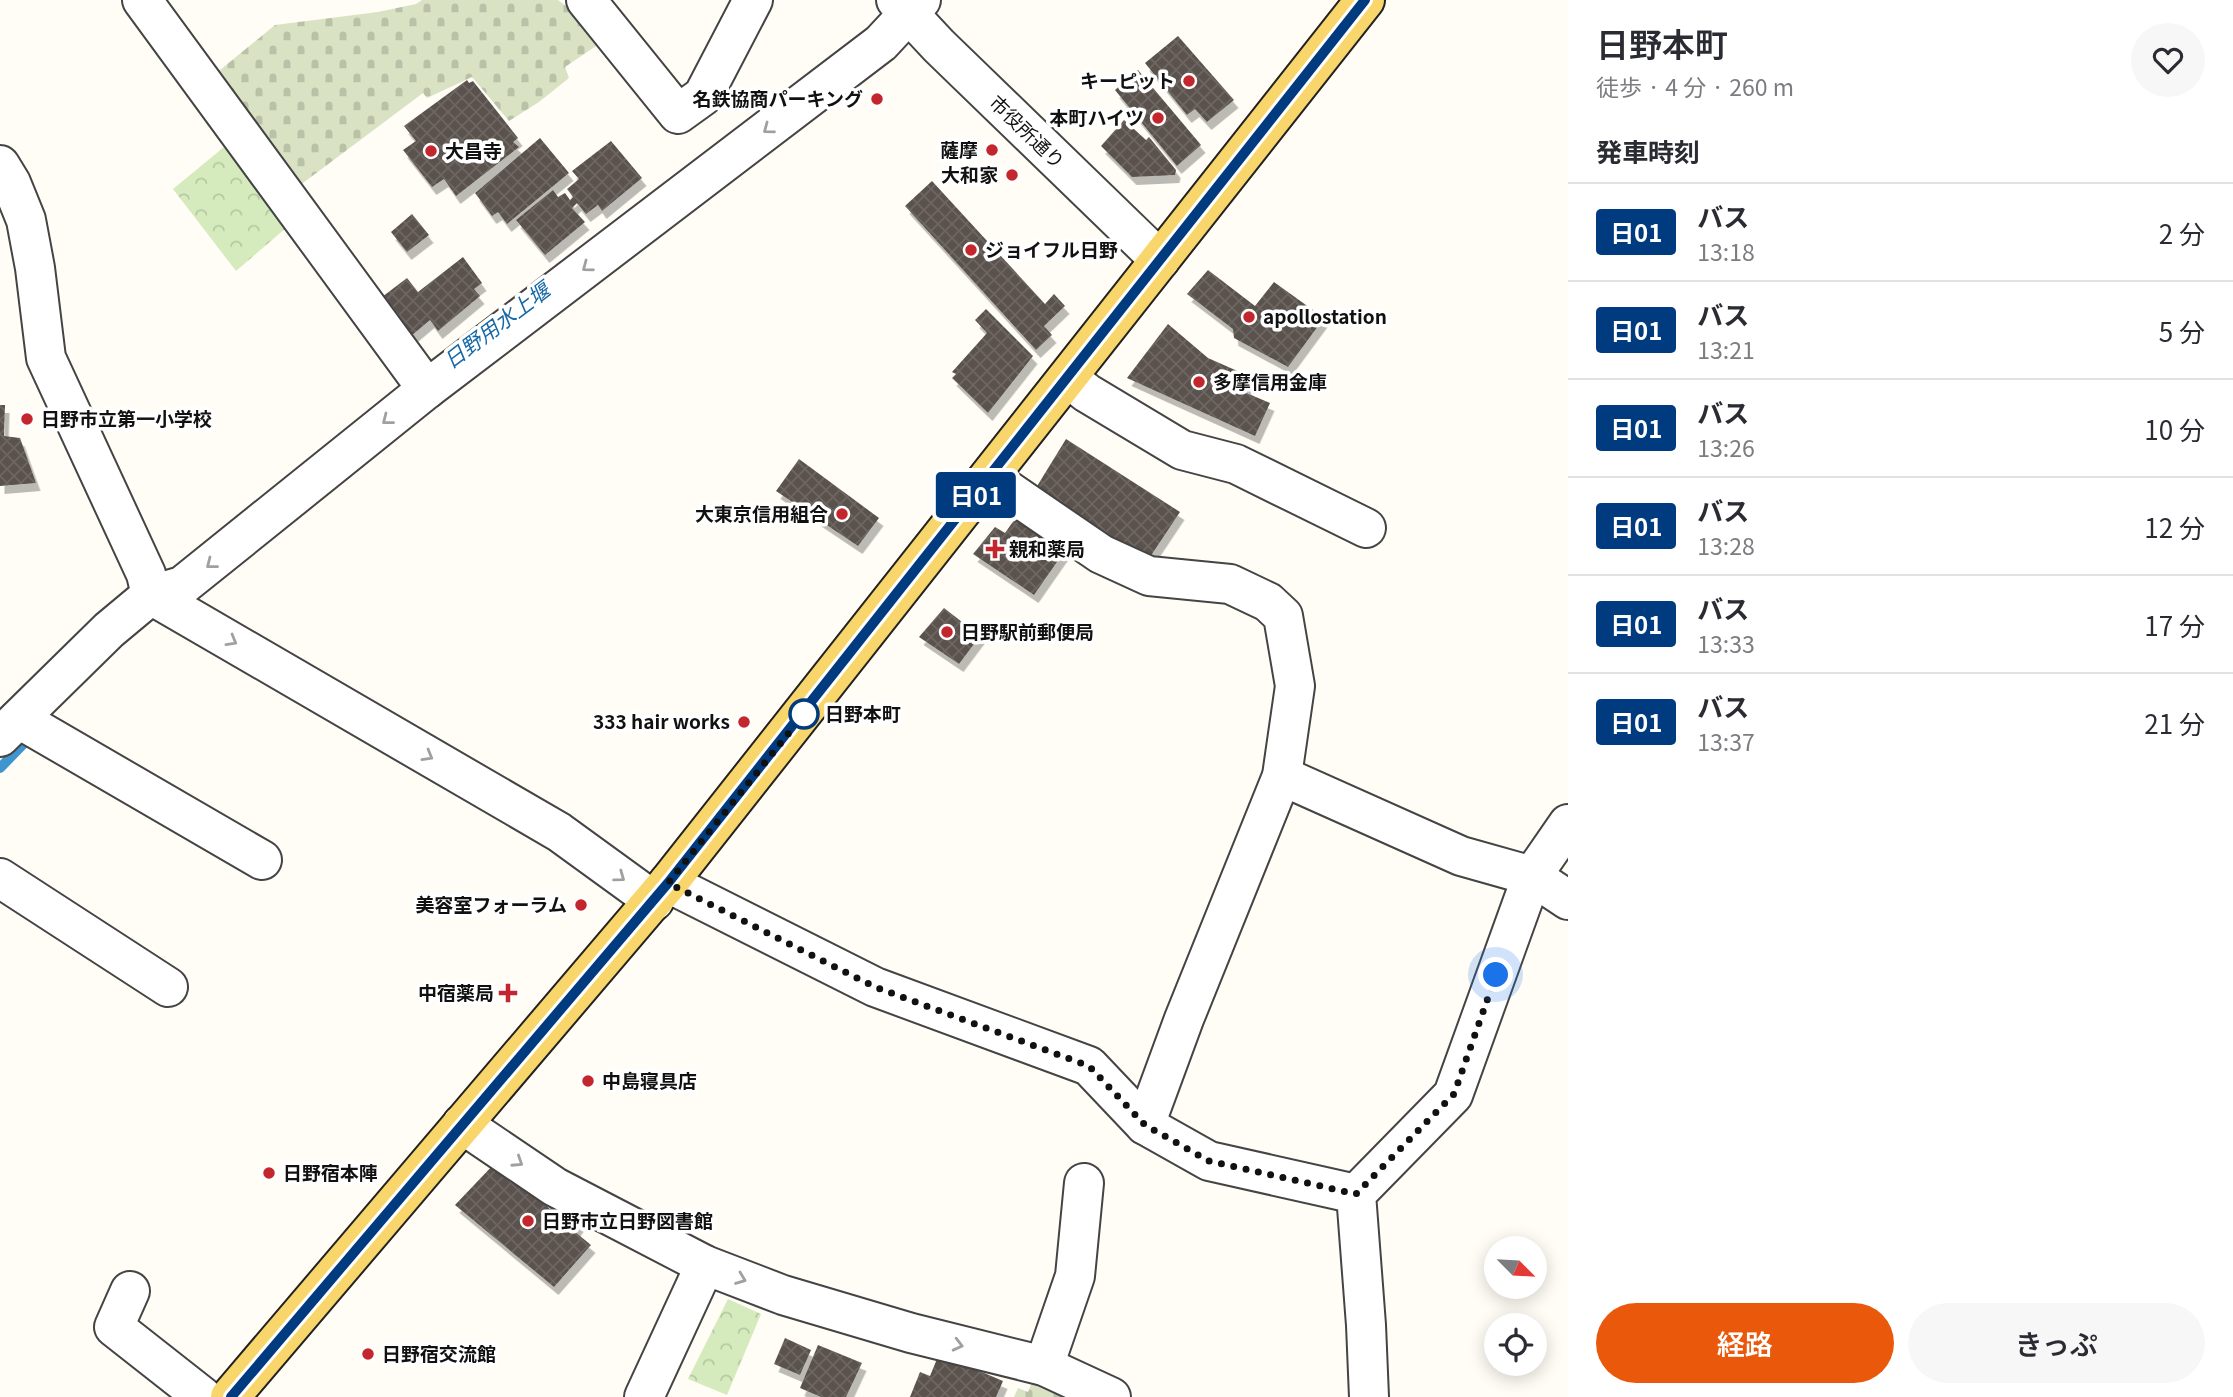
<!DOCTYPE html>
<html lang="ja">
<head>
<meta charset="utf-8">
<style>
  :root { --surface:#fff; --page:#f7f7f7; --text:#2b2b33; --muted:#7c7c81; --line:#e1e1e2; --accent:#ea580c }
  body { margin:0; font-family:Georgia,"Noto Sans JP",serif; background:var(--page); color:var(--text); height:100vh; display:flex; flex-direction:column; font-size:26px; white-space:nowrap }
  * { box-sizing:border-box; margin:0 }
  p { font-size:23px; color:var(--muted) }
  .icon { flex:none; width:38px; height:38px; fill:none; stroke:currentColor; stroke-width:2; stroke-linecap:round; stroke-linejoin:round }
  .map { position:relative; flex:1; overflow:hidden }
  .drawer { display:flex; flex-direction:column; background:var(--surface); width:665px }
  .drawer>* { flex:none }
  .badge { padding:0 14px; border-radius:5px; font-size:24px; line-height:46px }
  .needle { width:46px; rotate:114deg }
  .tools { position:absolute; left:1484px; top:1236px; display:grid; gap:14px }
  .tools a { display:grid; place-items:center; width:63px; height:63px; border-radius:50%; background:var(--surface); box-shadow:0 4px 18px #0003; font-size:35px }
  .you { position:absolute; width:35px; height:35px; margin:-18px; border:5px solid #fff; border-radius:50%; background:#1a73e8; box-shadow:0 0 0 10px #1a73e833 }
  .map>.badge { position:absolute; translate:-50% -50%; box-shadow:0 0 0 4px #fff }
  h2 { padding:0 28px; font-size:26px; line-height:63px }
  .round { display:grid; place-items:center; flex:none; width:74px; height:74px; border-radius:37px; background:var(--page) }
  .head { display:flex; align-items:center; justify-content:space-between; height:119px; padding:0 28px }
  h1 { font-size:33px; font-weight:600; line-height:52px }
  .primary-button { display:flex; gap:14px; margin-top:auto; padding:14px 28px }
  .primary-button a { flex:1; height:80px; border-radius:42px; background:var(--accent); color:#fff; font-size:28px; font-weight:600; line-height:80px; text-align:center }
  .primary-button a+a { background:var(--page); color:var(--text) }
  ul { padding:0; list-style:none }
  li { display:flex; align-items:center; gap:21px; height:98px; padding:0 28px; border-top:2px solid var(--line) }
  li div { flex:1 }
  li b { display:block; font-size:26px }
  li em { font-style:normal }
  li .badge { min-width:77px; font-weight:700; text-align:center }
  main { display:flex; flex:1; min-height:0 }
  .map>svg:first-child { display:block }
  .cemetery { fill:url(#cemetery-stones) }
  .park { fill:url(#park-crowns) }
  .lines { fill:none; stroke-linecap:round; stroke-linejoin:round }
  .stream { stroke:#3f96cf; stroke-width:10 }
  .building { fill:url(#building-cross-hatch); filter:url(#shadow) }
  .minor-casing { stroke:#444; stroke-width:42 }
  .major-casing { stroke:#222; stroke-width:42 }
  .minor { stroke:#fff; stroke-width:38 }
  .major { stroke:#f9d66b; stroke-width:38 }
  .oneway { stroke:#a0a0a0 }
  .line-casing { stroke:#fff; stroke-width:16 }
  .line { stroke:#003b80; stroke-width:10 }
  .walk { stroke:#111; stroke-width:7; stroke-dasharray:0 12.6 }
  .poi-dot { fill:#c4262e; stroke:#fff; stroke-width:2.5 }
  .stop-dot { fill:#fff; stroke:#003b80; stroke-width:3.5 }
  .labels { text-anchor:middle; stroke-width:7; stroke-linejoin:round; paint-order:stroke }
  .poi-label { font-size:19px; font-weight:bold; fill:#111; stroke:#fff; text-anchor:start }
  .street-label { font-size:19px; fill:#111; stroke:#fff }
  .stop-label { font-size:19px; font-weight:bold; fill:#111; stroke:#fff; text-anchor:start }
  .water-label { font-size:21px; font-style:italic; fill:#1768a6; stroke:#fff }
</style>
</head>
<body>
<main>
<div class="map">
<svg width="1568" height="1397" viewBox="0 0 1568 1397">
  <defs>
    <pattern id="cemetery-stones" width="16" height="16" patternUnits="userSpaceOnUse" patternTransform="scale(1.75)"><rect width="16" height="16" fill="#d9e3c4"/><path d="M2 7V4a2 2 0 0 1 4 0v3zM10 15v-3a2 2 0 0 1 4 0v3z" fill="#b9c2a7"/></pattern>
    <pattern id="park-crowns" width="20" height="18" patternUnits="userSpaceOnUse" patternTransform="scale(1.75)"><rect width="20" height="18" fill="#d5ebbd"/><path d="M2 6a3 3 0 1 1 6 0M12 15a3 3 0 1 1 6 0" fill="none" stroke="#b6c8a1"/></pattern>
    <pattern id="building-cross-hatch" width="8" height="8" patternUnits="userSpaceOnUse" patternTransform="scale(1.75)"><rect width="8" height="8" fill="#5a524d"/><path d="M0 0l8 8M0 8l8-8" fill="none" stroke="#6d6662"/></pattern>
    <filter id="shadow"><feDropShadow dx="4.5" dy="8" stdDeviation="0" flood-color="#0004"/></filter>
  </defs>
  <rect width="100%" height="100%" fill="#fffdf5"/>
  <!-- cemetery -->
  <g class="cemetery">
    <polygon points="422,0 558,0 570,9 599,44 565,67 569,78 539,102 509,121 472,77 427,98 423,93 295,189 209,79 275,25 378,12 416,4"/>
    <polygon points="1036,1372 1092,1397 1014,1397 1018,1388 1028,1392"/>
  </g>
  <!-- park -->
  <g class="park">
    <polygon points="224,147 286,228 236,271 173,189"/>
    <polygon points="728,1299 761,1314 727,1395 688,1379"/>
  </g>
  <g class="lines">
    <!-- stream -->
    <polyline class="stream" points="0,768 32,735"/>
  </g>
  <!-- building -->
  <g class="building">
    <polygon points="1178,36 1234,100 1207,122 1195,109 1187,115 1145,63"/>
    <polygon points="1138,70 1201,145 1177,166 1115,90"/>
    <polygon points="467,80 469,83 473,81 518,138 513,142 519,147 456,196 444,179 432,187 403,150 416,141 404,126"/>
    <polygon points="1124,120 1146,140 1149,137 1176,170 1175,175 1132,177 1101,146"/>
    <polygon points="540,138 569,173 507,224 498,212 492,216 475,193"/>
    <polygon points="611,141 642,178 602,211 598,205 586,214 577,203 572,208 585,222 545,255 516,220 553,190 558,197 565,193 570,200 573,197 567,189 579,179 572,171"/>
    <polygon points="932,181 1045,304 1054,294 1065,306 1044,326 1052,335 1036,350 905,206"/>
    <polygon points="412,214 429,235 407,252 391,232"/>
    <polygon points="463,257 482,283 474,289 480,296 438,331 430,320 411,336 382,297 407,278 418,292"/>
    <polygon points="1208,270 1255,306 1274,282 1324,318 1288,367 1234,338 1233,329 1187,294"/>
    <polygon points="986,309 1033,356 988,413 952,378 956,374 952,372 987,333 975,320"/>
    <polygon points="1168,324 1208,358 1251,377 1244,392 1270,403 1255,436 1127,378"/>
    <polygon points="0,405 5,405 4,436 20,438 36,483 0,486"/>
    <polygon points="1066,439 1180,512 1146,563 1031,496"/>
    <polygon points="799,459 879,518 858,546 776,491"/>
    <polygon points="1017,516 1066,549 1034,595 973,554 995,527 1005,533"/>
    <polygon points="944,608 980,636 959,664 919,637"/>
    <polygon points="495,1163 550,1209 555,1204 579,1224 574,1231 591,1245 554,1287 455,1205"/>
    <polygon points="785,1338 811,1350 800,1375 774,1364"/>
    <polygon points="818,1345 862,1363 846,1397 821,1397 800,1388"/>
    <polygon points="939,1354 1003,1381 996,1397 910,1397 920,1372 930,1376"/>
  </g>
  <g class="lines">
    <defs>
      <g id="minor">
        <polyline points="142,0 427,389"/>
        <polyline points="586,0 678,114 703,96 753,0"/>
        <polyline points="896,0 939,46 1160,260"/>
        <polyline points="0,165 11,183 26,220 35,268 46,358 146,574 151,595 559,832 654,901"/>
        <polyline points="1068,378 1087,393 1182,450 1236,464 1366,528"/>
        <polyline points="990,478 1101,554 1149,576 1230,584 1268,602 1283,616 1295,686 1282,776 1184,1019 1145,1125"/>
        <polyline points="19,719 262,860"/>
        <polyline points="0,737 109,630 151,595 182,586 427,389 881,43 921,0"/>
        <polyline points="1282,776 1461,856 1532,876 1568,900"/>
        <polyline points="0,878 168,987"/>
        <polyline points="668,883 875,987 1089,1066 1145,1125 1209,1161 1356,1194"/>
        <polyline points="462,1124 555,1187 705,1265 783,1295 911,1333 1044,1366 1111,1397"/>
        <polyline points="130,1291 114,1327 203,1397"/>
        <polyline points="1044,1366 1075,1276 1084,1183"/>
        <polyline points="644,1397 705,1265"/>
        <polyline points="1369,1397 1366,1325 1356,1194 1453,1095 1532,876 1568,824"/>
      </g>
      <polyline id="major" points="230,1397 668,883 1365,0"/>
    </defs>
    <!-- minor casing -->
    <use href="#minor" class="minor-casing"/>
    <!-- major casing -->
    <use href="#major" class="major-casing"/>
    <!-- minor -->
    <use href="#minor" class="minor"/>
    <!-- major -->
    <use href="#major" class="major"/>
  </g>
  <!-- one-way arrows -->
  <defs><path id="oneway-chevron" d="M-2-3.5L2.5 0L-2 3.5" fill="none" stroke-width="1.6" stroke-linecap="round" stroke-linejoin="round" transform="scale(1.75)"/></defs>
  <g class="oneway">
    <use href="#oneway-chevron" transform="translate(768 129) rotate(143)"/>
    <use href="#oneway-chevron" transform="translate(587 267) rotate(143)"/>
    <use href="#oneway-chevron" transform="translate(387 420) rotate(142)"/>
    <use href="#oneway-chevron" transform="translate(211 564) rotate(142)"/>
    <use href="#oneway-chevron" transform="translate(232 641) rotate(30)"/>
    <use href="#oneway-chevron" transform="translate(428 756) rotate(30)"/>
    <use href="#oneway-chevron" transform="translate(620 877) rotate(36)"/>
    <use href="#oneway-chevron" transform="translate(518 1162) rotate(33)"/>
    <use href="#oneway-chevron" transform="translate(741 1279) rotate(21)"/>
    <use href="#oneway-chevron" transform="translate(958 1345) rotate(14)"/>
  </g>
  <g class="lines">
    <defs>
      <polyline id="line" points="231,1397 668,883 1365,0"/>
    </defs>
    <!-- line casing -->
    <use href="#line" class="line-casing"/>
    <!-- line -->
    <use href="#line" class="line"/>
    <!-- walk -->
    <polyline class="walk" points="804,714 668,883 875,987 1089,1066 1145,1125 1209,1161 1356,1194 1454,1094 1496,975"/>
  </g>
  <!-- markers -->
  <g class="poi-dot">
    <circle cx="1189" cy="81" r="7"/>
    <circle cx="877" cy="99" r="7"/>
    <circle cx="1158" cy="118" r="7"/>
    <circle cx="992" cy="150" r="7"/>
    <circle cx="431" cy="151" r="7"/>
    <circle cx="1012" cy="175" r="7"/>
    <circle cx="971" cy="250" r="7"/>
    <circle cx="1249" cy="317" r="7"/>
    <circle cx="1199" cy="382" r="7"/>
    <circle cx="27" cy="419" r="7"/>
    <circle cx="842" cy="514" r="7"/>
    <path d="M991.5 538.5h7v7h7v7h-7v7h-7v-7h-7v-7h7z"/>
    <circle cx="947" cy="632" r="7"/>
    <circle cx="744" cy="722" r="7"/>
    <circle cx="581" cy="905" r="7"/>
    <path d="M504.5 982.5h7v7h7v7h-7v7h-7v-7h-7v-7h7z"/>
    <circle cx="588" cy="1081" r="7"/>
    <circle cx="269" cy="1173" r="7"/>
    <circle cx="528" cy="1221" r="7"/>
    <circle cx="368" cy="1354" r="7"/>
  </g>
  <circle class="stop-dot" cx="804" cy="714" r="14"/>
  <g class="labels">
    <!-- poi labels -->
    <g class="poi-label">
      <text x="1175" y="88" text-anchor="end">キーピット</text>
      <text x="863" y="106" text-anchor="end">名鉄協商パーキング</text>
      <text x="1144" y="125" text-anchor="end">本町ハイツ</text>
      <text x="978" y="157" text-anchor="end">薩摩</text>
      <text x="445" y="158">大昌寺</text>
      <text x="998" y="182" text-anchor="end">大和家</text>
      <text x="985" y="257">ジョイフル日野</text>
      <text x="1263" y="324">apollostation</text>
      <text x="1213" y="389">多摩信用金庫</text>
      <text x="41" y="426">日野市立第一小学校</text>
      <text x="828" y="521" text-anchor="end">大東京信用組合</text>
      <text x="1009" y="556">親和薬局</text>
      <text x="961" y="639">日野駅前郵便局</text>
      <text x="730" y="729" text-anchor="end">333 hair works</text>
      <text x="567" y="912" text-anchor="end">美容室フォーラム</text>
      <text x="494" y="1000" text-anchor="end">中宿薬局</text>
      <text x="602" y="1088">中島寝具店</text>
      <text x="283" y="1180">日野宿本陣</text>
      <text x="542" y="1228">日野市立日野図書館</text>
      <text x="382" y="1361">日野宿交流館</text>
    </g>
    <!-- street labels -->
    <g class="street-label">
      <text transform="translate(1027 132) rotate(44)" y="7">市役所通り</text>
    </g>
    <!-- stop labels -->
    <g class="stop-label">
      <text x="825" y="721">日野本町</text>
    </g>
    <!-- water labels -->
    <g class="water-label">
      <text transform="translate(497 326) rotate(-37)" y="7">日野用水上堰</text>
    </g>
  </g>
</svg>
<div class="tools">
<a><svg class="needle" viewBox="-14 -14 28 28"><path d="M0-13l5 13h-10z" fill="#e53935"/><path d="M0 13l5-13h-10z" fill="#7c7c81"/></svg></a>
<a><svg class="icon" aria-label="locate" viewBox="0 0 24 24"><circle cx="12" cy="12" r="6"/><path d="M12 2v4M12 18v4M2 12h4M18 12h4"/></svg></a>
</div>
<div class="you" style="left:1496px;top:975px"></div>
<b class="badge" style="left:976px;top:495px;background:#003b80;color:#fff">日01</b>
</div>
<section class="drawer">
<div class="head"><div><h1>日野本町</h1><p>徒歩 · 4 分 · 260 m</p></div><a class="round"><svg class="icon" aria-label="heart" viewBox="0 0 24 24"><path d="M12 20l-8-8c-3-5 5-10 8-4 3-6 11-1 8 4z"/></svg></a></div>
<h2>発車時刻</h2>
<ul>
<li><span class="badge" style="background:#003b80;color:#fff">日01</span><div><b>バス</b><p>13:18</p></div><em>2 分</em></li>
<li><span class="badge" style="background:#003b80;color:#fff">日01</span><div><b>バス</b><p>13:21</p></div><em>5 分</em></li>
<li><span class="badge" style="background:#003b80;color:#fff">日01</span><div><b>バス</b><p>13:26</p></div><em>10 分</em></li>
<li><span class="badge" style="background:#003b80;color:#fff">日01</span><div><b>バス</b><p>13:28</p></div><em>12 分</em></li>
<li><span class="badge" style="background:#003b80;color:#fff">日01</span><div><b>バス</b><p>13:33</p></div><em>17 分</em></li>
<li><span class="badge" style="background:#003b80;color:#fff">日01</span><div><b>バス</b><p>13:37</p></div><em>21 分</em></li>
</ul>
<div class="primary-button"><a>経路</a><a>きっぷ</a></div>
</section>
</main>
</body>
</html>
